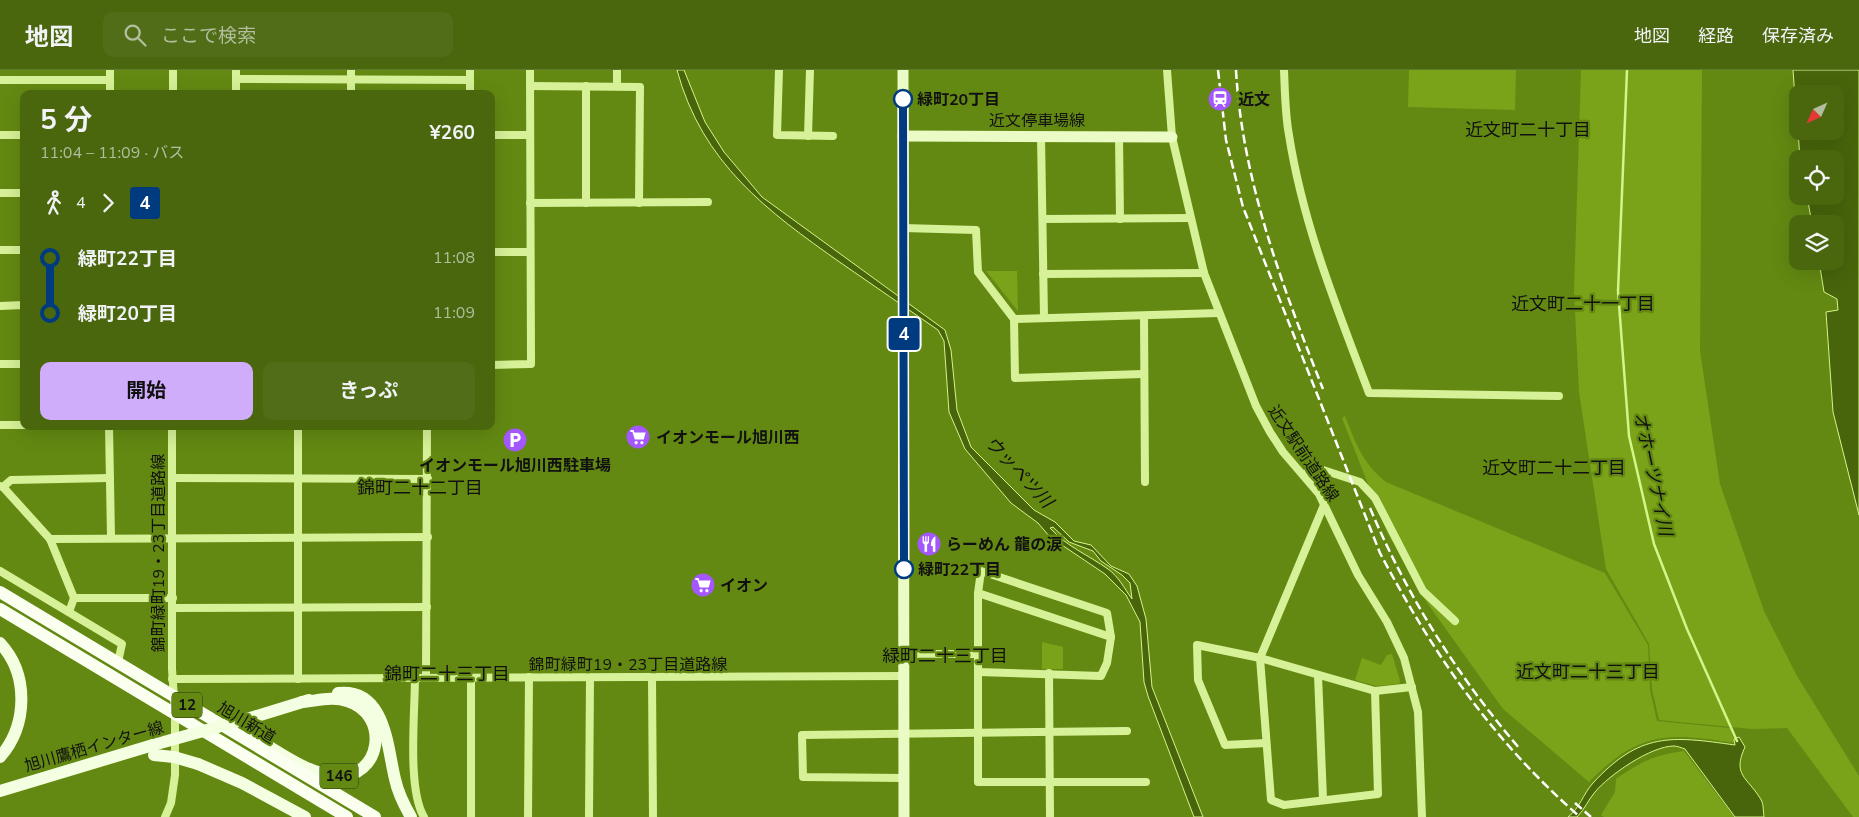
<!DOCTYPE html>
<html lang="ja">
<head>
<meta charset="utf-8">
<style>
  :root { --surface:#4a670e; --page:#516d17; --text:#f1f3f6; --muted:#b2be9e; --line:#617b2e; --accent:#cfadfa }
  body { margin:0; font-family:"Nunito Sans","Noto Sans JP",sans-serif; background:var(--page); color:var(--text); height:100vh; display:flex; flex-direction:column; font-size:19px; white-space:nowrap }
  * { box-sizing:border-box; margin:0 }
  p { font-size:16px; color:var(--muted) }
  .icon { flex:none; width:28px; height:28px; fill:none; stroke:currentColor; stroke-width:2; stroke-linecap:round; stroke-linejoin:round }
  .map { position:relative; flex:1; overflow:hidden }
  .details { position:absolute; left:20px; top:20px; width:475px; height:340px; display:flex; flex-direction:column; background:var(--surface); border-radius:10px; box-shadow:0 5px 20px #0002 }
  .details>* { flex:none }
  .badge { padding:0 10px; border-radius:4px; font-size:18px; line-height:32px }
  .needle { width:32px; rotate:225deg }
  .tools { position:absolute; left:1789px; top:15px; display:grid; gap:10px }
  .tools a { display:grid; place-items:center; width:55px; height:55px; border-radius:10px; background:var(--surface); box-shadow:0 5px 20px #0002; font-size:25px }
  .map>.badge { position:absolute; translate:-50% -50%; box-shadow:0 0 0 2px #fff }
  .legs { display:flex; align-items:center; gap:8px; height:55px; padding:0 20px; font-size:16px }
  .legs p { margin-inline-start:auto }
  .head { display:flex; align-items:center; justify-content:space-between; height:85px; padding:0 20px }
  h1 { font-size:28px; font-weight:700; line-height:38px }
  .action { display:flex; gap:10px; margin-top:auto; padding:10px 20px }
  .action a { flex:1; height:58px; border-radius:10px; background:var(--accent); color:#111; font-size:20px; font-weight:700; line-height:58px; text-align:center }
  .action a+a { background:var(--page); color:var(--text) }
  ul { padding:0 20px; list-style:none }
  li { display:flex; align-items:center; gap:18px; height:55px; font-size:19px }
  li i { display:grid; place-items:center; width:8px; height:100%; margin:0 6px; background:currentColor }
  li i::after { content:''; width:12px; height:12px; margin:-6px; border:4px solid; border-radius:50%; background:var(--surface) }
  li p { margin-inline-start:auto }
  li:first-child i { background:linear-gradient(#0000 50%,currentColor 0) }
  li:last-child i { background:linear-gradient(currentColor 50%,#0000 0) }
  header { display:flex; align-items:center; gap:30px; box-sizing:border-box; height:70px; padding:0 25px; background:var(--surface); border-bottom:1px solid var(--line) }
  header strong { font-size:24px }
  nav { display:flex; gap:28px; margin-inline-start:auto; font-size:18px }
  .search { width:350px; height:45px; background:var(--page); display:flex; align-items:center; gap:12px; box-sizing:border-box; padding:0 18px; border-radius:10px; color:var(--muted); font-size:19px }
  .map>svg:first-child { display:block }
  .green { fill:#7aa319 }
  .water { fill:#48650b; stroke:#d5f489; fill-rule:evenodd }
  .lines { fill:none; stroke-linecap:round; stroke-linejoin:round }
  .stream { stroke:#d5f489; stroke-width:2.5 }
  .minor { stroke:#d6f197; stroke-width:8 }
  .secondary { stroke:#eafbc5; stroke-width:11 }
  .primary { stroke:#f4ffe1; stroke-width:12 }
  .trunk { stroke:#fafff0; stroke-width:12 }
  .rail { stroke:#fff; stroke-width:2.5; stroke-dasharray:9 4; stroke-linecap:butt }
  .primary-bridge { stroke:#f4ffe1; stroke-width:12 }
  .line-1-casing { stroke:#fff; stroke-width:11 }
  .line-1 { stroke:#003b80; stroke-width:8 }
  .stop-1-dot { fill:#fff; stroke:#003b80; stroke-width:2.5 }
  .labels { text-anchor:middle; stroke-width:4.5; stroke-linejoin:round; paint-order:stroke }
  .shield { fill:#638912; stroke:#2a3511; stroke-width:1 }
  .shield-label { font-size:15px; font-weight:bold; fill:#111 }
  .stop-label { font-size:16px; font-weight:bold; fill:#111; stroke:#638912; text-anchor:start }
  .poi-label { font-size:16px; font-weight:bold; fill:#111; stroke:#638912; text-anchor:start }
  .street-label { font-size:16px; fill:#111; stroke:#638912 }
  .neighbourhood-label { font-size:18px; fill:#111; stroke:#638912 }
  .water-label { font-size:18px; font-style:italic; fill:#111; stroke:#638912 }
</style>
</head>
<body>
<header>
<strong>地図</strong>
<div class="search"><svg class="icon" aria-label="search" viewBox="0 0 24 24"><circle cx="10" cy="10" r="6"/><path d="M15 15l6 6"/></svg>ここで検索</div>
<nav><a>地図</a><a>経路</a><a>保存済み</a></nav>
</header>
<div class="map">
<svg width="1859" height="747" viewBox="0 0 1859 747">
  <rect width="100%" height="100%" fill="#638912"/>
  <!-- green -->
  <g class="green">
    <polygon points="1409,0 1516,0 1515,40 1408,37"/>
    <polygon points="1581,0 1702,0 1700,281 1720,414 1764,541 1797,606 1859,706 1859,747 1853,747 1787,658 1752,659 1659,650 1652,619 1649,574 1606,499 1579,322 1574,221"/>
    <polygon points="986,201 1017,201 1018,241"/>
    <path d="M1345 346C1355 372 1363 394 1386 412L1605 503 1648 575 1650 620 1657 651 1730 658 1735 673C1667 662 1639 661 1589 712L1503 639 1425 530 1387 462 1342 348Z"/>
    <polygon points="1042,572 1063,577 1063,599 1042,599"/>
    <polygon points="1392,584 1400,611 1399,614 1376,616 1355,610 1362,588 1381,595 1387,585"/>
    <path d="M1684 681 1734 747H1604L1601 745 1615 722 1616 709C1641 692 1653 685 1684 681Z"/>
  </g>
  <!-- water -->
  <g class="water">
    <path d="M677 0H684L705 52 724 82 762 127 945 260 951 280 957 340 971 377 1034 440 1055 452 1074 471 1091 475 1111 496 1129 504 1137 516 1146 549 1152 617 1203 747H1194L1148 626 1144 612 1140 552 1126 525 1105 504 1050 467 1038 453 1011 433 965 379 949 342 944 271 938 260C906 238 873 215 841 193 767 141 702 93 677 0ZM1053 457 1069 472 1093 481 1101 491 1122 505 1130 513 1132 529C1124 518 1119 507 1108 499 1088 485 1066 476 1050 458Z"/>
    <polygon points="1793,0 1859,0 1859,445 1833,342 1826,242 1838,240 1837,229 1824,222 1819,191 1835,191 1835,154 1812,154 1807,126 1835,126 1835,89 1800,89 1798,61 1835,61 1835,24 1798,24 1797,55"/>
    <path d="M1739 667 1745 677C1732 705 1747 707 1760 728 1764 733 1763 741 1764 747H1735L1685 679C1682 678 1677 676 1674 676 1651 676 1609 705 1595 722 1588 730 1585 739 1577 747H1568C1580 738 1583 724 1593 713 1640 662 1671 666 1735 675L1734 669Z"/>
  </g>
  <g class="lines">
    <!-- stream -->
    <polyline class="stream" points="1627,0 1618,221 1629,366 1654,474 1687,559 1737,671"/>
    <!-- minor -->
    <g class="minor">
      <polyline points="110,0 110,24"/>
      <polyline points="173,0 173,24"/>
      <polyline points="351,0 351,24"/>
      <polyline points="470,0 470,24"/>
      <polyline points="617,0 617,16"/>
      <polyline points="779,0 777,65 833,66"/>
      <polyline points="1167,0 1172,67 1204,203 1256,336 1270,362 1283,382 1319,424 1358,505 1387,552 1404,588 1418,642 1422,747"/>
      <path d="M1284 0C1285 21 1285 44 1289 65 1303 155 1337 238 1369 323L1559 326"/>
      <polyline points="236,9 470,10"/>
      <polyline points="0,10 110,10"/>
      <polyline points="530,16 640,17 639,133"/>
      <polyline points="586,16 586,133"/>
      <polyline points="236,24 236,0"/>
      <polyline points="0,65 24,65"/>
      <polyline points="491,65 530,65"/>
      <polyline points="808,66 810,0"/>
      <polyline points="1041,66 1044,247"/>
      <polyline points="1119,67 1120,149"/>
      <polyline points="0,123 24,123"/>
      <polyline points="530,133 708,132"/>
      <polyline points="1043,149 1190,148"/>
      <polyline points="903,158 976,160 978,202 1014,249 1015,308 1143,304"/>
      <polyline points="0,180 24,180"/>
      <polyline points="491,182 530,182"/>
      <polyline points="1043,204 1204,203"/>
      <polyline points="0,236 24,235"/>
      <polyline points="1144,246 1145,412"/>
      <polyline points="1014,249 1219,243"/>
      <polyline points="0,294 24,294"/>
      <polyline points="491,295 531,294 530,0"/>
      <polyline points="0,355 24,355"/>
      <polyline points="109,356 111,467"/>
      <polyline points="298,356 298,609"/>
      <polyline points="1304,404 1323,400 1360,412 1375,428 1423,521 1455,551"/>
      <polyline points="172,408 428,409"/>
      <polyline points="0,416 3,417 50,469 74,528 69,542"/>
      <polyline points="3,417 11,410 110,408"/>
      <polyline points="1324,435 1260,588 1271,730 1284,735 1378,724 1375,621"/>
      <polyline points="50,469 428,467"/>
      <polyline points="0,501 122,574 118,592"/>
      <polyline points="74,528 173,528"/>
      <polyline points="173,538 427,537"/>
      <polyline points="1111,567 1107,543 981,501 978,523 978,712 1146,712"/>
      <polyline points="904,584 978,584"/>
      <polyline points="978,602 1101,606 1107,593 1111,567 978,523"/>
      <polyline points="1049,603 1050,747"/>
      <polyline points="1318,605 1323,729"/>
      <path d="M415 607C415 642 407 719 424 747"/>
      <polyline points="426,607 427,356"/>
      <polyline points="652,608 653,747"/>
      <polyline points="172,609 904,606"/>
      <polyline points="1266,673 1225,675 1198,610 1197,575 1260,588 1375,621 1412,617"/>
      <polyline points="904,708 803,707 802,665 1127,661"/>
      <polyline points="165,747 171,733 175,705 175,643 172,599 172,356"/>
      <polyline points="471,747 471,608"/>
      <polyline points="528,747 529,607"/>
      <polyline points="589,747 590,608"/>
    </g>
    <!-- secondary -->
    <g class="secondary">
      <polyline points="903,0 904,747"/>
      <polyline points="903,66 1172,67"/>
    </g>
    <!-- primary -->
    <g class="primary">
      <path d="M0 573C29 604 28 655 0 687"/>
      <path d="M338 623C386 618 387 677 395 709 398 723 404 735 411 747"/>
      <polyline points="257,646 309,630"/>
      <path d="M253 667C278 681 306 703 335 706 382 710 391 644 347 631 333 626 316 631 302 632"/>
      <polyline points="198,694 242,713 305,747"/>
      <polyline points="0,721 153,675"/>
    </g>
    <!-- trunk -->
    <g class="trunk">
      <polyline points="0,522 375,747"/>
      <polyline points="0,539 347,747"/>
    </g>
    <!-- rail -->
    <g class="rail">
      <path d="M1218 0 1226 70 1243 137 1380 483C1434 585 1492 670 1580 747"/>
      <path d="M1236 0C1242 110 1283 218 1323 319"/>
      <path d="M1370 438C1407 526 1458 607 1520 679"/>
      <polyline points="1575,733 1591,747"/>
    </g>
    <!-- primary-bridge -->
    <g class="primary-bridge">
      <polyline points="153,675 257,646"/>
      <polyline points="154,685 174,687 198,694"/>
    </g>
  </g>
  <g class="lines">
    <defs>
      <polyline id="line-1" points="903,29 904,499"/>
    </defs>
    <!-- line-1 casing -->
    <use href="#line-1" class="line-1-casing"/>
    <!-- line-1 -->
    <use href="#line-1" class="line-1"/>
  </g>
  <!-- icons -->
  <defs>
    <symbol id="station-disc" viewBox="-11 -11 22 22"><circle r="9.5" fill="#a557ff" stroke="#638912"/><path d="M-3-6H3Q5-6 5-4V2Q5 4 3 4L4.5 6H3L1.5 4h-3L-3 6H-4.5L-3 4Q-5 4-5 2V-4Q-5-6-3-6ZM-3.5-4v3h7v-3ZM-3.5 1v1.5H-2V1ZM2 1v1.5H3.5V1Z" fill="#fff"/></symbol>
    <symbol id="supermarket-disc" viewBox="-11 -11 22 22"><circle r="9.5" fill="#a557ff" stroke="#638912"/><path d="M-6-5.5h2.5l.6 2H6L4.5 2H-2.5L-4.4-4H-6ZM-1.5 3.2a1.3 1.3 0 1 0 .1 0ZM3 3.2a1.3 1.3 0 1 0 .1 0Z" fill="#fff"/></symbol>
    <symbol id="parking-disc" viewBox="-11 -11 22 22"><circle r="9.5" fill="#a557ff" stroke="#638912"/><path d="M-3.5-5.5H1a3.5 3.5 0 0 1 0 7H-1V5.5H-3.5ZM-1-3.4V-.6H.8a1.4 1.4 0 0 0 0-2.8Z" fill="#fff"/></symbol>
    <symbol id="restaurant-disc" viewBox="-11 -11 22 22"><circle r="9.5" fill="#a557ff" stroke="#638912"/><path d="M-5-6h1v4h1v-4h1v4h1v-4h1v5L-1.5 .5V6h-2V.5L-5-1ZM5-6V6H3V1.5H1.5Q1.5-4 5-6Z" fill="#fff"/></symbol>
  </defs>
  <g fill-rule="evenodd">
    <use href="#station-disc" x="1206" y="15" width="28" height="28"/>
    <use href="#supermarket-disc" x="624" y="353" width="28" height="28"/>
    <use href="#parking-disc" x="501" y="356" width="28" height="28"/>
    <use href="#restaurant-disc" x="915" y="460" width="28" height="28"/>
    <use href="#supermarket-disc" x="689" y="501" width="28" height="28"/>
  </g>
  <!-- markers -->
  <g class="stop-1-dot">
    <circle cx="903" cy="29" r="9"/>
    <circle cx="904" cy="499" r="9"/>
  </g>
  <g class="labels">
    <!-- shield labels -->
    <g class="shield">
      <rect x="172" y="622.5" width="30" height="25" rx="4"/>
      <rect x="320" y="693.5" width="38" height="25" rx="4"/>
    </g>
    <g class="shield-label">
      <text x="187" y="640">12</text>
      <text x="339" y="711">146</text>
    </g>
    <!-- stop labels -->
    <g class="stop-label">
      <text x="917" y="35">緑町20丁目</text>
      <text x="918" y="505">緑町22丁目</text>
    </g>
    <!-- poi labels -->
    <g class="poi-label">
      <text x="1238" y="35">近文</text>
      <text x="656" y="373">イオンモール旭川西</text>
      <text x="515" y="401" text-anchor="middle">イオンモール旭川西駐車場</text>
      <text x="946" y="480">らーめん 龍の涙</text>
      <text x="720" y="521">イオン</text>
    </g>
    <!-- street labels -->
    <g class="street-label">
      <text x="1037" y="56">近文停車場線</text>
      <text transform="translate(1304 383) rotate(56)" y="6">近文駅前道路線</text>
      <text transform="translate(158 483) rotate(-90)" y="6">錦町緑町19・23丁目道路線</text>
      <text x="628" y="600">錦町緑町19・23丁目道路線</text>
      <text transform="translate(247 652) rotate(31)" y="6">旭川新道</text>
      <text transform="translate(94 676) rotate(-16)" y="6">旭川鷹栖インター線</text>
    </g>
    <!-- neighbourhood labels -->
    <g class="neighbourhood-label">
      <text x="1528" y="66">近文町二十丁目</text>
      <text x="1583" y="240">近文町二十一丁目</text>
      <text x="1554" y="404">近文町二十二丁目</text>
      <text x="420" y="424">錦町二十二丁目</text>
      <text x="945" y="592">緑町二十三丁目</text>
      <text x="1588" y="608">近文町二十三丁目</text>
      <text x="447" y="610">錦町二十三丁目</text>
    </g>
    <!-- water labels -->
    <g class="water-label">
      <text transform="translate(1019 402) rotate(47)" y="6">ウッペツ川</text>
      <text transform="translate(1653 404) rotate(78)" y="6">オホーツナイ川</text>
    </g>
  </g>
</svg>
<div class="tools">
<a><svg class="needle" viewBox="-14 -14 28 28"><path d="M0-13l5 13h-10z" fill="#e53935"/><path d="M0 13l5-13h-10z" fill="#b2be9e"/></svg></a>
<a><svg class="icon" aria-label="locate" viewBox="0 0 24 24"><circle cx="12" cy="12" r="6"/><path d="M12 2v4M12 18v4M2 12h4M18 12h4"/></svg></a>
<a><svg class="icon" aria-label="layers" viewBox="0 0 24 24"><path d="M12 4l9 5-9 5-9-5zM3 14l9 5 9-5"/></svg></a>
</div>
<b class="badge" style="left:904px;top:264px;background:#003b80;color:#fff">4</b>
<section class="details">
<div class="head"><div><h1>5 分</h1><p>11:04 – 11:09 · バス</p></div><b>¥260</b></div>
<div class="legs"><svg class="icon" aria-label="walk" viewBox="0 0 24 24"><circle cx="13" cy="4" r="2"/><path d="M13 8l-2 6 4 7M11 14l-3 7M7 12l3-4h3l4 4"/></svg>4<svg class="icon" aria-label="forward" viewBox="0 0 24 24"><path d="M9 5l7 7-7 7"/></svg><b class="badge" style="background:#003b80;color:#fff">4</b></div>
<ul>
<li><i style="color:#003b80"></i><b>緑町22丁目</b><p>11:08</p></li>
<li><i style="color:#003b80"></i><b>緑町20丁目</b><p>11:09</p></li>
</ul>
<div class="action"><a>開始</a><a>きっぷ</a></div>
</section>
</div>
</body>
</html>
